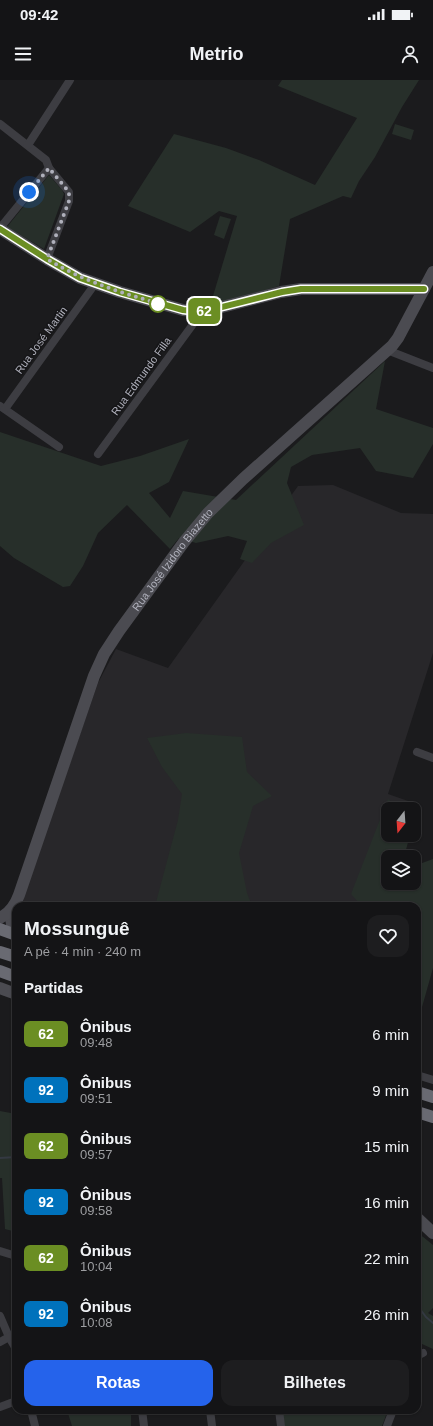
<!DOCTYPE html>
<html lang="pt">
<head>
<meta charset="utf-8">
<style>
  :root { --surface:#141416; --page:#1d1d1f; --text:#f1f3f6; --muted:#9d9ea1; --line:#333335; --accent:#2563eb }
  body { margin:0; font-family:Helvetica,sans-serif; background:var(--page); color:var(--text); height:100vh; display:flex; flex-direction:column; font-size:15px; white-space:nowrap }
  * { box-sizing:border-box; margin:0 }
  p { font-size:13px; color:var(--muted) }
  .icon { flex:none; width:22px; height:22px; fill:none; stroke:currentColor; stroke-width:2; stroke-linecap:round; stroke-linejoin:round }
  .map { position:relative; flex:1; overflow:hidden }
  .drawer { position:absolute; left:12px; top:822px; width:409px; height:512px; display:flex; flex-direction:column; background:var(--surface); border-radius:12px; box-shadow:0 1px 3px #0004,0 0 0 1px var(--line) }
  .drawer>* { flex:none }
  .badge { padding:0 8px; border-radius:6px; font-size:14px; line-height:26px }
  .needle { width:26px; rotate:197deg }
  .fabs { position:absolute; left:381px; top:722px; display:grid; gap:8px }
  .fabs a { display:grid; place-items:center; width:40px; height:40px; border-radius:8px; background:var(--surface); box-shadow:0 1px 3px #0004,0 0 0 1px var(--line); font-size:20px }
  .you { position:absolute; width:20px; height:20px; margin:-10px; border:3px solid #fff; border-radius:50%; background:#1a73e8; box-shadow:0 0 0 6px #1a73e833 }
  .map>.badge { position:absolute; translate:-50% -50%; box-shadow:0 0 0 2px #fff }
  h2 { padding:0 12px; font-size:15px; line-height:36px }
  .round { display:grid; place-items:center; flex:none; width:42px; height:42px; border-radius:12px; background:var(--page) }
  .head { display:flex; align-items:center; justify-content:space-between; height:68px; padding:0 12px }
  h1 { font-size:19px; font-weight:700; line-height:30px }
  .cta { display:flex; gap:8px; margin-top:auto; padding:8px 12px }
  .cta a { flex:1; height:46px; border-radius:12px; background:var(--accent); color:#fff; font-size:16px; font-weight:700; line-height:46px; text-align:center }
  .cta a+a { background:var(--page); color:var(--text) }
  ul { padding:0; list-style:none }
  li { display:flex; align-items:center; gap:12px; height:56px; padding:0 12px }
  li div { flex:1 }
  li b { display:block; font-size:15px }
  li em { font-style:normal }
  li .badge { min-width:44px; font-weight:700; text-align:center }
  .status { display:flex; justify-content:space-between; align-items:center; height:28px; padding:0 20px; background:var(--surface); direction:ltr }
  .status svg { height:11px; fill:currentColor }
  header { display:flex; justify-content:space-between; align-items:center; height:52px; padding:0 12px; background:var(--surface); font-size:18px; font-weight:700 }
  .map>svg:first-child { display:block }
  .built { fill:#28272a }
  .green { fill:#272f2a }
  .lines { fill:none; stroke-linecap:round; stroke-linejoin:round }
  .stream { stroke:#343942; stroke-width:2 }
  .street { stroke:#3d3d42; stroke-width:8 }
  .secondary { stroke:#4b4b51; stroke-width:12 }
  .highway { stroke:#696a72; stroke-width:12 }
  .line-casing { stroke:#fff; stroke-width:9 }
  .line { stroke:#6b8e23; stroke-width:6 }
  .walk { stroke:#afb0bb; stroke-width:4; stroke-dasharray:0 7.2 }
  .stop-dot { fill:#fff; stroke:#6b8e23; stroke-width:2 }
  .labels { text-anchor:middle; stroke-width:3; stroke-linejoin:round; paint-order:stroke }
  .street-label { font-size:11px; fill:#afb0bb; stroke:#161618 }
</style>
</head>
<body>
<div class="status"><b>09:42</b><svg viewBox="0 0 49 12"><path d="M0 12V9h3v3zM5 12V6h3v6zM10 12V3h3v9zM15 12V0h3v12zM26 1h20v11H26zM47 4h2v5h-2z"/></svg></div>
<header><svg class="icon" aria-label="menu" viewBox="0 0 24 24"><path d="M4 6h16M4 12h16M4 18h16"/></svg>Metrio<svg class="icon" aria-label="person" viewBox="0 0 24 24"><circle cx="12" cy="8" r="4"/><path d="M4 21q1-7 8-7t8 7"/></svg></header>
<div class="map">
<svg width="433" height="1346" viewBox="0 0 433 1346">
  <rect width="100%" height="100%" fill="#1b1b1d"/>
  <!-- built -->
  <polygon class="built" points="333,405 401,433 433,434 433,573 388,714 411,722 408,729 388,729 388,777 373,826 20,826 98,603 116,569 168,588 298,406"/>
  <!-- green -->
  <g class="green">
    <polygon points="282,0 419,0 402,27 375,77 359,101 351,118 343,116 290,139 279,206 210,226 237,136 219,131 190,152 128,126 174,54 226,68 259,80 315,105 357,38 278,6"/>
    <polygon points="395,44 414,50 411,60 392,54"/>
    <polygon points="49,95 62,110 64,114 44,169 7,147"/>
    <polygon points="220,136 231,139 224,159 214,155"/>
    <polygon points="385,281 376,329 433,348 433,364 413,398 376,391 360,368 312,375 291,387 287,403 304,445 271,463 252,483 240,479 247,461 228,456 196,463 179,458 170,469 127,425 98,453 83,486 70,506 63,507 14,478 0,466 0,352 101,386 140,376 189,359 169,402 149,413 170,438 183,411 236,420"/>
    <polygon points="186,653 242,657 247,692 272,716 253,726 239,773 247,813 252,826 155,826 178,740 182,714 162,687 147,658"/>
    <polygon points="388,719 400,729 388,729 388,755 410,755 404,777 388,777 388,803 414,803 414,786 433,779 433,888 417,945 417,826 362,826 351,814"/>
    <polygon points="0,1031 16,1034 16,1152 5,1149 2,1098 0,1098"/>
    <polygon points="417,1152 433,1165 433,1228 428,1233 433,1236 433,1269 422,1264 417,1259"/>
    <polygon points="67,1330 131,1330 131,1346 72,1346"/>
    <polygon points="281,1330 388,1330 382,1346 285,1346"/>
  </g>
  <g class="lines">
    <!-- stream -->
    <g class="stream">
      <polyline points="0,1078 16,1077"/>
      <polyline points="417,1225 426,1237 433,1243"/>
    </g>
    <!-- street -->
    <g class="street">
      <polyline points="0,44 46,80 49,88 69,112 69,121 47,179"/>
      <polyline points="28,65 70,0"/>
      <polyline points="0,148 49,88"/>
      <polyline points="387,270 433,288"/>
      <polyline points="0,326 59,367"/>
      <polyline points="5,329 95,204"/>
      <polyline points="98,374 202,232"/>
      <polyline points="417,672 433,678"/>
      <polyline points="417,995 433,1000"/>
      <polyline points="0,1171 16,1176"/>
      <polyline points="0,1236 9,1257 16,1269"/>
      <polyline points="0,1262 9,1257"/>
      <polyline points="417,1276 423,1273"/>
      <polyline points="0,1327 16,1321"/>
      <polyline points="31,1330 35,1346"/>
      <polyline points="142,1330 144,1346"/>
      <polyline points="210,1330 212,1346"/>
      <polyline points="279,1330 281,1346"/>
      <polyline points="387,1346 393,1330"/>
    </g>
    <!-- secondary -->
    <g class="secondary">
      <polyline points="0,149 47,179 80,198 120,212 183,230 202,232 281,212 301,209 424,209"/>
      <polyline points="10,832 12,844 16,851"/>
      <path id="s1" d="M0 838C10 833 15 826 19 815L94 596 104 574 119 551 184 462 208 433 243 399 392 266 398 258 433 192"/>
      <polyline points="0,908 16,914"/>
      <polyline points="417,1138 433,1153"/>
    </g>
    <!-- highway -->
    <g class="highway">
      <polyline points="0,849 16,855"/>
      <polyline points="0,872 16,877"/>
      <polyline points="0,891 16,897"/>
      <polyline points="417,1012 433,1017"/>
      <polyline points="417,1032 433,1037"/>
    </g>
  </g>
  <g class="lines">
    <defs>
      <polyline id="line" points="0,149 47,179 80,198 120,212 183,230 202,232 282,212 301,209 424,209"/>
    </defs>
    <!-- line casing -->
    <use href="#line" class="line-casing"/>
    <!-- line -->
    <use href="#line" class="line"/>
    <!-- walk -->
    <path class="walk" d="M29 112 49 88 69 112V121L47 179C83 201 119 212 160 224H158"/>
  </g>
  <!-- markers -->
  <circle class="stop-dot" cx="158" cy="224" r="8"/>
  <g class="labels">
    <!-- street labels -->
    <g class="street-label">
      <text transform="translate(41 260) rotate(-54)" y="4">Rua José Martin</text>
      <text transform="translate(141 296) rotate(-54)" y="4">Rua Edmundo Filla</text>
      <text dy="4" stroke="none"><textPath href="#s1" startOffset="403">Rua José Izidoro Biazetto</textPath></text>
    </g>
  </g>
</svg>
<div class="fabs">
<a><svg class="needle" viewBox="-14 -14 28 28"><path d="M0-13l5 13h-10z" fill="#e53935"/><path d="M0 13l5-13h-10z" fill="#9d9ea1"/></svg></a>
<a><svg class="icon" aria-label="layers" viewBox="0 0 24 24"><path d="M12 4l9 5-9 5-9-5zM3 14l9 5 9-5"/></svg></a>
</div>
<div class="you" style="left:29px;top:112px"></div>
<b class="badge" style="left:204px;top:231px;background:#6b8e23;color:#fff">62</b>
<section class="drawer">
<div class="head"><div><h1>Mossunguê</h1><p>A pé · 4 min · 240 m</p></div><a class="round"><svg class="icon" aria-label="heart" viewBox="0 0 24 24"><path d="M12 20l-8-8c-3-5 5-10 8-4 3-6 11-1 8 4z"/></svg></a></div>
<h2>Partidas</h2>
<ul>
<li><span class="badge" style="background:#6b8e23;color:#fff">62</span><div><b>Ônibus</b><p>09:48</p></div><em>6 min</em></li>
<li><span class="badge" style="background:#0072bc;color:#fff">92</span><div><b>Ônibus</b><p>09:51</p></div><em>9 min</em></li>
<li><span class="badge" style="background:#6b8e23;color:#fff">62</span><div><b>Ônibus</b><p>09:57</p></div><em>15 min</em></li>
<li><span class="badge" style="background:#0072bc;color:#fff">92</span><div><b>Ônibus</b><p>09:58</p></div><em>16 min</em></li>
<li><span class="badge" style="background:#6b8e23;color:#fff">62</span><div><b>Ônibus</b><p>10:04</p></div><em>22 min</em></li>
<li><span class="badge" style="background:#0072bc;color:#fff">92</span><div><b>Ônibus</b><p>10:08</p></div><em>26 min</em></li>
</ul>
<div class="cta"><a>Rotas</a><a>Bilhetes</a></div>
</section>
</div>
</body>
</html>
